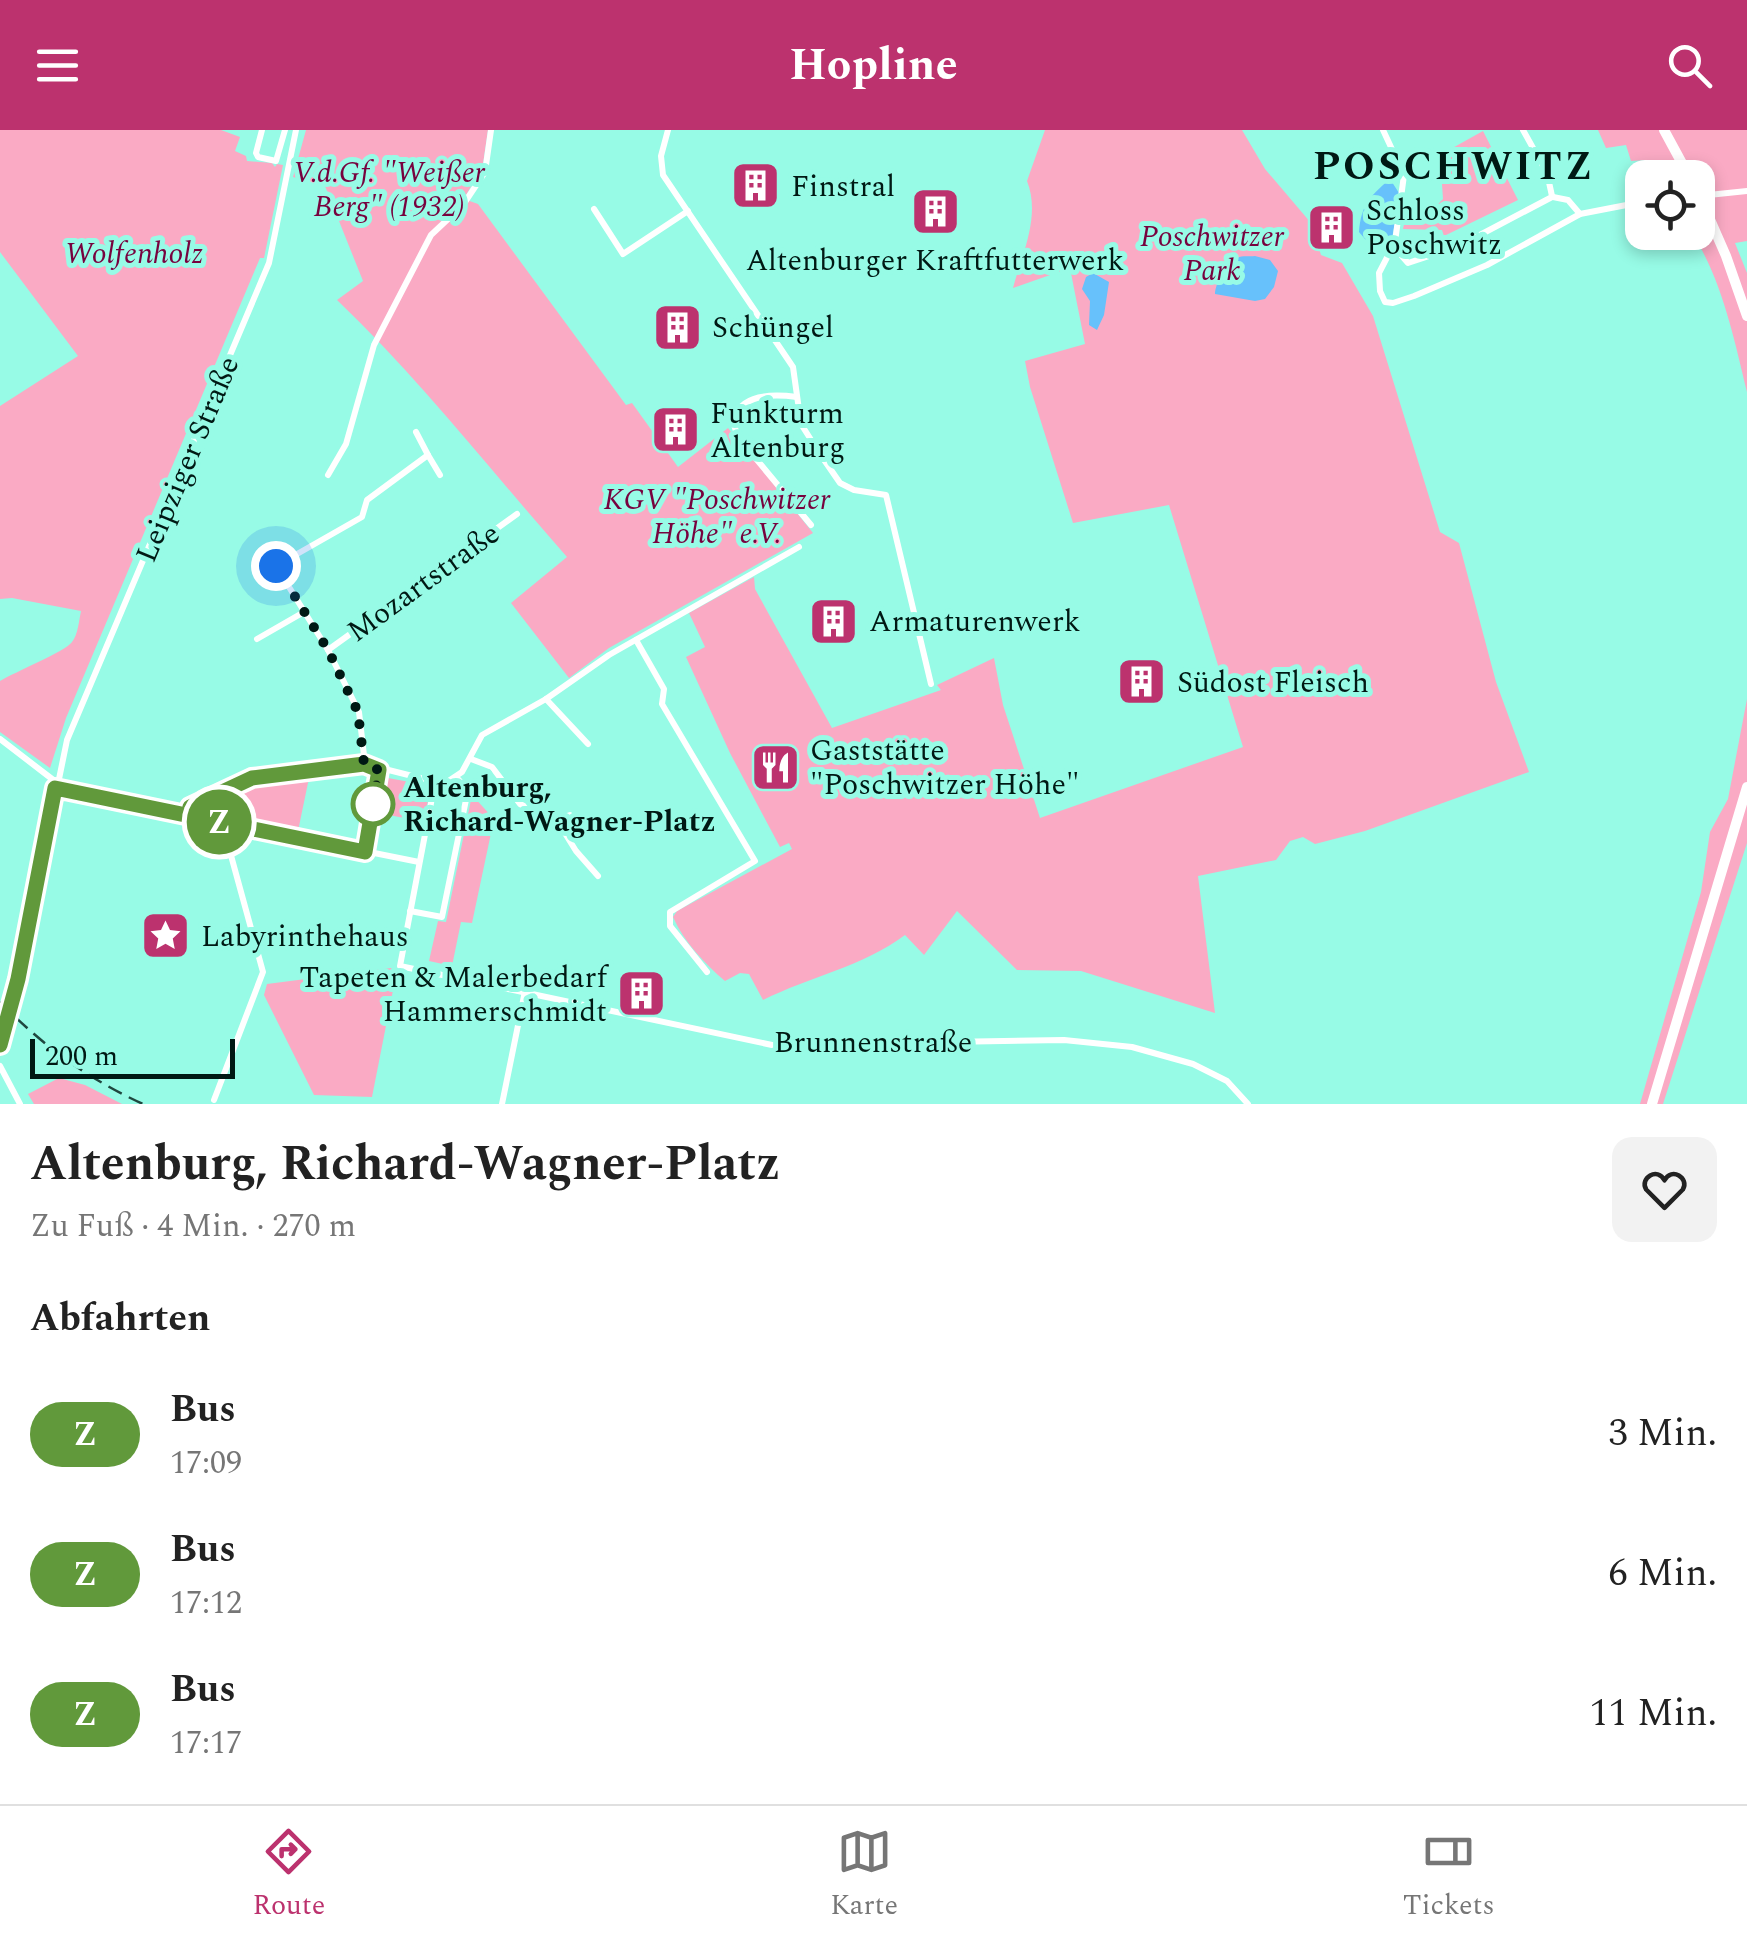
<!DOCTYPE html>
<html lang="de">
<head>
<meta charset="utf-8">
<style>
  :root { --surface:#fff; --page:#f2f2f2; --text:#222; --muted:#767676; --line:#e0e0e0; --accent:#bc326e }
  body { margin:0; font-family:Spectral,serif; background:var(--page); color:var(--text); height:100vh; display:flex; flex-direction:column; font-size:38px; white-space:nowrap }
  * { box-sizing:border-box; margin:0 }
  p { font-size:32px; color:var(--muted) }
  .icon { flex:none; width:55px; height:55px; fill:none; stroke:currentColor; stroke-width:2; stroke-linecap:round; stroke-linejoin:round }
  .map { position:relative; height:974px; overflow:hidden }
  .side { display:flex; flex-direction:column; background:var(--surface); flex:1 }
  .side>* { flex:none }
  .badge { padding:0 20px; border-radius:32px; font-size:35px; line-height:65px }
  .buttons { position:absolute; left:1625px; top:30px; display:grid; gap:20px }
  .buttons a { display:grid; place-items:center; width:90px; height:90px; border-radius:20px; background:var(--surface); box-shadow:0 5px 15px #0003; font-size:50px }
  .scale { position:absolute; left:30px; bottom:25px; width:205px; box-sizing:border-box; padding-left:10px; border:5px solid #001914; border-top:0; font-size:28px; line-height:35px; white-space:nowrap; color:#001914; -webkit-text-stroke:8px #97fbe6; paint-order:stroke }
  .you { position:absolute; width:50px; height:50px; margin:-25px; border:8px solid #fff; border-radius:50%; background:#1a73e8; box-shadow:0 0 0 15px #1a73e833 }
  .map>.badge { position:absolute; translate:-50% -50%; box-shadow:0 0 0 5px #fff }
  h2 { padding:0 30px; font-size:38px; line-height:90px }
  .round { display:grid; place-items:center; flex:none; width:105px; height:105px; border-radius:20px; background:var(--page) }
  .overview { display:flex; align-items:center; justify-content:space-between; height:170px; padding:0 30px }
  h1 { font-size:48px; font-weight:700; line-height:75px }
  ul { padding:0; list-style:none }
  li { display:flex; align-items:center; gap:30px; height:140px; padding:0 30px }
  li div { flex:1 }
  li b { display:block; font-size:38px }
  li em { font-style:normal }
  li .badge { min-width:110px; font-weight:700; text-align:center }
  header { display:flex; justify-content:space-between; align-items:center; height:130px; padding:0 30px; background:var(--accent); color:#fff; font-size:45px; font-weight:700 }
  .dock { display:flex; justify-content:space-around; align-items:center; height:140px; border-top:2px solid var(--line); background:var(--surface); font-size:28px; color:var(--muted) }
  .dock a { display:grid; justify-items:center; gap:5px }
  .dock .on { color:var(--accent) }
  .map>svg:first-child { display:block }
  .green { fill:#faaac4 }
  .water { fill:#67c1fb }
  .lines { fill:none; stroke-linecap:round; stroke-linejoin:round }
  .minor { stroke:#fff; stroke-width:6 }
  .highway { stroke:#fff; stroke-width:10 }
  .rail { stroke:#1f473f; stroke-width:2.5; stroke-dasharray:15 8; stroke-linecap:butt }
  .line-casing { stroke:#fff; stroke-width:22 }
  .line { stroke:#61993b; stroke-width:15 }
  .walk { stroke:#001914; stroke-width:10; stroke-dasharray:0 18 }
  .stop-dot { fill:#fff; stroke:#61993b; stroke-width:5 }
  .labels { text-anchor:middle; stroke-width:10; stroke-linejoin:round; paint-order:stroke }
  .park-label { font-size:30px; font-style:italic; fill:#77023e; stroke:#97fbe6 }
  .poi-label { font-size:30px; fill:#001914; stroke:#97fbe6; text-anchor:start }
  .street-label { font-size:30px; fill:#001914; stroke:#97fbe6 }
  .stop-label { font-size:30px; font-weight:bold; fill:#001914; stroke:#97fbe6; text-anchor:start }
  .district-label { font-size:40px; font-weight:bold; letter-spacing:2.5px; fill:#001914; stroke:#97fbe6 }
</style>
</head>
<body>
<header><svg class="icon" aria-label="menu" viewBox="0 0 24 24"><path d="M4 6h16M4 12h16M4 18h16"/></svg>Hopline<svg class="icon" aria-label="search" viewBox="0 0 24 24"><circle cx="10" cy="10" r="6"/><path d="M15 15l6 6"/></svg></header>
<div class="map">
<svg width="1747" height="974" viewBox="0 0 1747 974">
  <rect width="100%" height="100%" fill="#97fbe6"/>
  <!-- green -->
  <g class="green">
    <path d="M0 0H221L240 7 235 21 246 26 247 31 272 33 275 37 277 34 283 35 264 128H260L66 588 50 638 0 602V551C15 542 66 521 72 512 78 505 79 490 81 481L12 468 0 469V276L78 226 0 122Z"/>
    <path d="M306 0H488L483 34 464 69 478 74 626 275 632 273 678 337 728 298 813 403 609 518 569 548 511 473 567 427C491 341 420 249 337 170L363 151 325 56 293 47Z"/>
    <path d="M1045 0H1242L1265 39 1311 93 1321 125 1342 133 1373 186 1440 402 1459 413 1496 552 1529 642 1365 701 1315 714 1303 707 1290 711 1276 730 1198 746 1215 883 1081 841 1017 840 957 781 924 825 905 805C864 836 809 847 763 870L749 844 740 843 725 851C705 834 684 812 673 787L677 781 792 719 789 713 780 717 730 623 686 527 705 517 689 483 754 447 755 459 832 598 941 560 937 555 994 528 1003 575 1040 688 1243 617 1169 375 1073 393 1030 257 1025 231 1085 214 1070 138 1013 158C1022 124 1041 86 1027 51Z"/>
    <path d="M1598 0H1747V111L1735 113 1747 143V262C1734 208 1722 150 1692 103L1698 102V48L1650 47 1647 30 1631 31 1626 15 1606 18Z"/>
    <polygon points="1483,1 1518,70 1444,106 1442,100 1403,99 1406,85 1429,83 1443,69 1440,25"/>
    <polygon points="1747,569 1747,713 1663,974 1640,974 1701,762 1710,702 1728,669"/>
    <polygon points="309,648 298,701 220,685 223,663 260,651"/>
    <polygon points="388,648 426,655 430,659 424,692 379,683 384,652"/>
    <polygon points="472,665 494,689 472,793 461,792 452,836 429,831 438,791 446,792"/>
    <polygon points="391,838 396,845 372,967 314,965 264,865 267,854"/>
    <polygon points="59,948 85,955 122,974 34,974 28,964"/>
  </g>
  <!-- water -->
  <g class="water">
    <path d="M1390 49 1399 63 1396 85 1391 84 1390 89 1395 93 1392 108 1384 116H1371L1359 102C1361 75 1370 66 1390 49Z"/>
    <path d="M1255 126 1270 130 1278 141 1274 157 1265 169 1255 171 1215 164C1215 154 1226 133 1237 128 1243 125 1249 127 1255 126Z"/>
    <polygon points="1093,143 1109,152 1104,185 1097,200 1089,195 1090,171 1082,159 1086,147"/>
  </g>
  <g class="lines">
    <!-- minor -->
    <g class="minor">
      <polyline points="262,0 256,23 258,27 276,31 285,0"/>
      <polyline points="668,0 661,26 663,45 793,237 801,294 820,324 840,353 854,360 886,365 931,554"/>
      <polyline points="1383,0 1404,45 1395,112 1379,143 1380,161 1385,172 1393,173 1414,166 1487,135 1580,84 1642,72"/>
      <polyline points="1523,0 1547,43 1552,66"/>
      <polyline points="1699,66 1747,61"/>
      <polyline points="1553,67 1568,70 1580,84"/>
      <polyline points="594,79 623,124 688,81"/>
      <polyline points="1393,116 1408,133 1459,116 1552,67"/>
      <path d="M797 267C773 264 740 263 733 292L738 307 811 395"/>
      <polyline points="428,325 440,345"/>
      <polyline points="328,345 346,314 374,215 431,105 463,75 485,42 491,0"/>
      <polyline points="257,509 304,482"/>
      <polyline points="636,510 664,559 662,574 755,731 670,782 670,796 707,842"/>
      <polyline points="328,520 517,384"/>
      <polyline points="546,569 588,614"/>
      <polyline points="0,609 56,652"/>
      <polyline points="471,629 492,637 520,674 553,691 570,685 578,692"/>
      <polyline points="365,634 359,582 328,520 276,436 362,387 367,370 428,325 416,302"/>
      <polyline points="435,652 400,836 772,915 1064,910 1132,917 1193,934 1227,951 1248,974"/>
      <polyline points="55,659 419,732"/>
      <polyline points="184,685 190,677 252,647 365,634 444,654 462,642 482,605 546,569 609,525 799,417"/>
      <polyline points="558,692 576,721 598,746"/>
      <polyline points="365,722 379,640"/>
      <polyline points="410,781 442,787 468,660 457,648"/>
      <polyline points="0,915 18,849 67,610 269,133 296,0"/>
      <polyline points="0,936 20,974"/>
      <polyline points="214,970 263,842 224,700 225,693"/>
      <polyline points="502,974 525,861"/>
    </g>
    <!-- highway -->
    <g class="highway">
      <polyline points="1664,0 1690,48"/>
      <polyline points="1698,62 1726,126 1747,186"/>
      <polyline points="1652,974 1747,657"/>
    </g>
    <!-- rail -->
    <path class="rail" d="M0 872C42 915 88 949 143 974"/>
  </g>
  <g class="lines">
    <defs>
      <polyline id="line" points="0,915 18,849 55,658 365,722 379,640 364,634 252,648 190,677"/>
    </defs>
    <!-- line casing -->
    <use href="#line" class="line-casing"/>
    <!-- line -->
    <use href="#line" class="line"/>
    <!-- walk -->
    <polyline class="walk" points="276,436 328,520 358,582 364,634 379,640 373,674"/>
  </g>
  <!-- icons -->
  <defs>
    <symbol id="building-square" viewBox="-11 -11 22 22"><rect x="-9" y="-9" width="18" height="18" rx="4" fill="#bc326e" stroke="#97fbe6"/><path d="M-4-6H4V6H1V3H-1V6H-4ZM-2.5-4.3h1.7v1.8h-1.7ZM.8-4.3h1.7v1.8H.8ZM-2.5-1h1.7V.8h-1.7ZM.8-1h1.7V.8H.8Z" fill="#fff"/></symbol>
    <symbol id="restaurant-square" viewBox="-11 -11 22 22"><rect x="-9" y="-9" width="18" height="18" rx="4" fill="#bc326e" stroke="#97fbe6"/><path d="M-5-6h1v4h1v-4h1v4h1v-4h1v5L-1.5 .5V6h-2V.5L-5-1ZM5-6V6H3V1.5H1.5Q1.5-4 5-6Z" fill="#fff"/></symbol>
    <symbol id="sight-square" viewBox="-11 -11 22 22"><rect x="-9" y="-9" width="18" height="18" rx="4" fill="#bc326e" stroke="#97fbe6"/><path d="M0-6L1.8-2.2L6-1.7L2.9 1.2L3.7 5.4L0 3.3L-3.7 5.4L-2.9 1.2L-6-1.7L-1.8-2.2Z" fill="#fff"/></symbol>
  </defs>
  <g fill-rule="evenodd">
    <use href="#building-square" x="728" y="28" width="55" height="55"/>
    <use href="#building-square" x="908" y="54" width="55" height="55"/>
    <use href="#building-square" x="1304" y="70" width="55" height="55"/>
    <use href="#building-square" x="650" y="170" width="55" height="55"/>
    <use href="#building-square" x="648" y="272" width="55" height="55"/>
    <use href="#building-square" x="806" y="464" width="55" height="55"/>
    <use href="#building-square" x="1114" y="524" width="55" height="55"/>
    <use href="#restaurant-square" x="748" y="610" width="55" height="55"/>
    <use href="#sight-square" x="138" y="778" width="55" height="55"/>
    <use href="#building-square" x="614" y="836" width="55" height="55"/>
  </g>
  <!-- markers -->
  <circle class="stop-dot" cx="373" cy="674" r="20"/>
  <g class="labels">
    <!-- park labels -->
    <g class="park-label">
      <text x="389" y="52">V.d.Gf. "Weißer<tspan x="389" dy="34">Berg" (1932)</tspan></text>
      <text x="1212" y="116">Poschwitzer<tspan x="1212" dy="34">Park</tspan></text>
      <text x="134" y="133">Wolfenholz</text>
      <text x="717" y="379">KGV "Poschwitzer<tspan x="717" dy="34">Höhe" e.V.</tspan></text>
    </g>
    <!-- poi labels -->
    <g class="poi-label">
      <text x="791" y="66">Finstral</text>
      <text x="1366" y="90">Schloss<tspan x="1366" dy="34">Poschwitz</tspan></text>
      <text x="935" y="140" text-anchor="middle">Altenburger Kraftfutterwerk</text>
      <text x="712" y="207">Schüngel</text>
      <text x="710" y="293">Funkturm<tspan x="710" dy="34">Altenburg</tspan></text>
      <text x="869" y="501">Armaturenwerk</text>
      <text x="1177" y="562">Südost Fleisch</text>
      <text x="810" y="630">Gaststätte<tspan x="810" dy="34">"Poschwitzer Höhe"</tspan></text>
      <text x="201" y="816">Labyrinthehaus</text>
      <text x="607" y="857" text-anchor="end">Tapeten &amp; Malerbedarf<tspan x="607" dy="34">Hammerschmidt</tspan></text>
    </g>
    <!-- street labels -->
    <g class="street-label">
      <text transform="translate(187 329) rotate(-67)" y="10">Leipziger Straße</text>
      <text transform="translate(423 452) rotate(-36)" y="10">Mozartstraße</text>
      <text x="873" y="922">Brunnenstraße</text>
    </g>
    <!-- stop labels -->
    <g class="stop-label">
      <text x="403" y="667">Altenburg,<tspan x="403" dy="34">Richard-Wagner-Platz</tspan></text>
    </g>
    <!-- district labels -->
    <g class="district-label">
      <text x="1454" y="49">POSCHWITZ</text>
    </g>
  </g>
</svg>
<div class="buttons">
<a><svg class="icon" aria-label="locate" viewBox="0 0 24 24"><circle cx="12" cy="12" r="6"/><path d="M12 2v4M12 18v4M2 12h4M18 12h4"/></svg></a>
</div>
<div class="scale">200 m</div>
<div class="you" style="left:276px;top:436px"></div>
<b class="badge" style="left:219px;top:692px;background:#61993b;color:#fff">Z</b>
</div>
<section class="side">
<div class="overview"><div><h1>Altenburg, Richard-Wagner-Platz</h1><p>Zu Fuß · 4 Min. · 270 m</p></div><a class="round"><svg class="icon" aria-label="heart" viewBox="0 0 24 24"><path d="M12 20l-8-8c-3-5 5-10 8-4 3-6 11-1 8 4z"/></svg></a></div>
<h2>Abfahrten</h2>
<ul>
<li><span class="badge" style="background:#61993b;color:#fff">Z</span><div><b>Bus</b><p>17:09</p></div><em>3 Min.</em></li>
<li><span class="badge" style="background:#61993b;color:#fff">Z</span><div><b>Bus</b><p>17:12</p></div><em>6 Min.</em></li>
<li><span class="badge" style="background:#61993b;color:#fff">Z</span><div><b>Bus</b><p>17:17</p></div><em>11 Min.</em></li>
</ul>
</section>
<nav class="dock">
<a class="on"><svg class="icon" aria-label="directions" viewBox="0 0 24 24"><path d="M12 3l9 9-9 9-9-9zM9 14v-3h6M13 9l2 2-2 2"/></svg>Route</a>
<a><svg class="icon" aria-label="map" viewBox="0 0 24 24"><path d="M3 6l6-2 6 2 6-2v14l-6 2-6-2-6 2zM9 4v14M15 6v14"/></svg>Karte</a>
<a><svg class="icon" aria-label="tickets" viewBox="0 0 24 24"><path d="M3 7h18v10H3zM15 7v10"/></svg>Tickets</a>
</nav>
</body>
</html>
